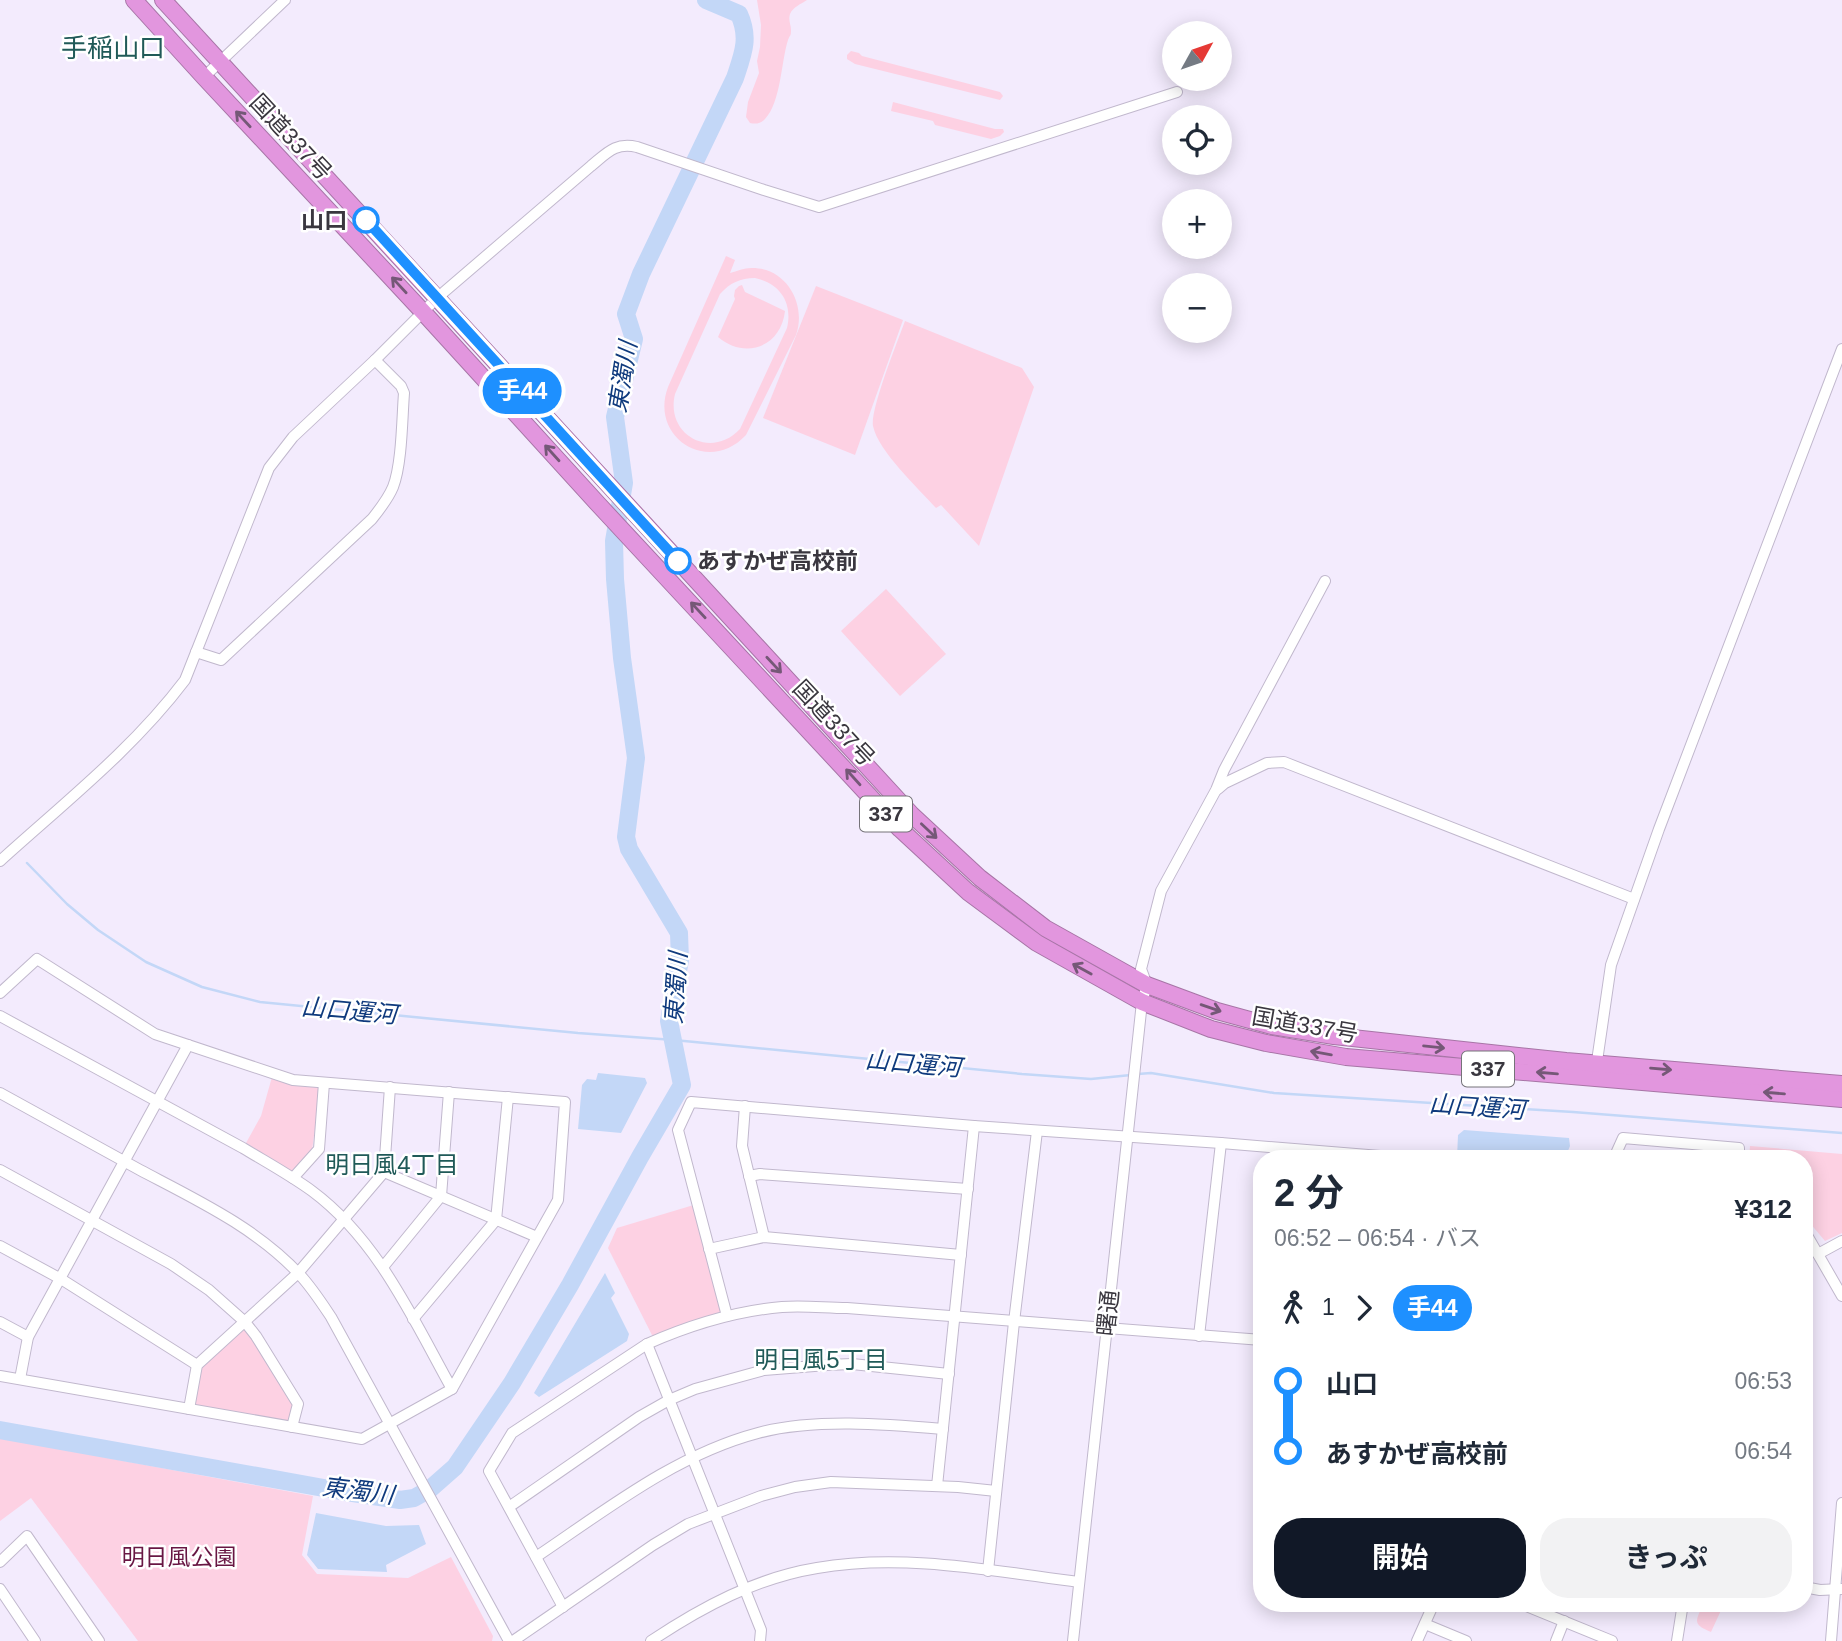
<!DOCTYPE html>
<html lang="ja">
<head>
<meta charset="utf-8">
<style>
  :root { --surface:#fff; --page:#f2f2f3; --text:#1f2937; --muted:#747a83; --accent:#111827 }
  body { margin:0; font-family:Arial,"Noto Sans JP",sans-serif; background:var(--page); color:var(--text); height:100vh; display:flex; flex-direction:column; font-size:26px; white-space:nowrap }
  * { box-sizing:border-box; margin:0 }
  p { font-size:23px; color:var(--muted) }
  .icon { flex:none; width:38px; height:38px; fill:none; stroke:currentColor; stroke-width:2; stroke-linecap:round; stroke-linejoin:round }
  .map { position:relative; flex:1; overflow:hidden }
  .drawer { position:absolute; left:1253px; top:1150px; width:560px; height:462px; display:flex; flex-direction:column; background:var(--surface); border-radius:28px; box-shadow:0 4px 18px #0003 }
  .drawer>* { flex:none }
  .badge { padding:0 14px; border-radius:23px; font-size:24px; line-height:46px }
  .needle { width:46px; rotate:50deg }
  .tools { position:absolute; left:1162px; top:21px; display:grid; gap:14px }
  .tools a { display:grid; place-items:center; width:70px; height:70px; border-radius:50%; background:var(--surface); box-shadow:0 4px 18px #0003; font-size:35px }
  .map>.badge { position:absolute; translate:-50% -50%; box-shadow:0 0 0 4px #fff }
  .legs { display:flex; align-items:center; gap:10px; height:77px; padding:0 21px; font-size:23px }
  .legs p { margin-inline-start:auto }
  .headline { display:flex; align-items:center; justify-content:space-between; height:119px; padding:0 21px }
  h1 { font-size:38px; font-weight:700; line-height:52px }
  .button { display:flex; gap:14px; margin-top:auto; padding:14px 21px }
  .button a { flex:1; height:80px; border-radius:28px; background:var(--accent); color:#fff; font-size:28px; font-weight:700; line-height:80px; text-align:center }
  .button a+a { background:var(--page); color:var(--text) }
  ul { padding:0 21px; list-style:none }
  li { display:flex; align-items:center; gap:24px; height:70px; font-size:26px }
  li i { display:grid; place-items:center; width:10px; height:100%; margin:0 9px; background:currentColor }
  li i::after { content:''; width:18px; height:18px; margin:-9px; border:5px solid; border-radius:50%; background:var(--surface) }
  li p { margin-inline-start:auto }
  li:first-child i { background:linear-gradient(#0000 50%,currentColor 0) }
  li:last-child i { background:linear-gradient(currentColor 50%,#0000 0) }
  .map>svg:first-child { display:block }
  .green { fill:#fdd1e3; fill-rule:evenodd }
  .water { fill:#c3d7f7 }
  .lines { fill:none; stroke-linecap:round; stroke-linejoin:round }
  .stream { stroke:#c3d7f7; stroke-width:2.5 }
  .river { stroke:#c3d7f7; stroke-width:18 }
  .minor-casing { stroke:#c1b8cd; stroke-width:12 }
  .highway-casing { stroke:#a775a6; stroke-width:18 }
  .minor { stroke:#fff; stroke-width:10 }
  .highway { stroke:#e296de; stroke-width:16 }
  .oneway { stroke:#755877 }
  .line-1-casing { stroke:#fff; stroke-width:16 }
  .line-1 { stroke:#1e90ff; stroke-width:10 }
  .stop-1-dot { fill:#fff; stroke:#1e90ff; stroke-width:3.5 }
  .labels { text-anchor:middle; stroke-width:5; stroke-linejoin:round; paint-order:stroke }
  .shield { fill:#fff; stroke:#757379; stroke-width:2 }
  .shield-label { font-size:21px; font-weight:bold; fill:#3a373f }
  .street-label { font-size:23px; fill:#3a373f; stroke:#fff }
  .stop-label { font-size:23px; font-weight:bold; fill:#3a373f; stroke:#fff; text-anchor:end }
  .park-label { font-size:23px; fill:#681643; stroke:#fff }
  .water-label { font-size:24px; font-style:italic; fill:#0f3a7d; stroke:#fff }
  .neighbourhood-label { font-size:24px; fill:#205a58; stroke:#fff }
  .quarter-label { font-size:26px; fill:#205a58; stroke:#fff }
</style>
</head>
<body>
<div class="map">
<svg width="1842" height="1641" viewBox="0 0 1842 1641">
  <rect width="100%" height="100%" fill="#f3ebfd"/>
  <!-- green -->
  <g class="green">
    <path d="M757 0H807C801 4 793 7 790 14 788 20 791 25 791 30 791 37 790 34 788 40 781 62 781 102 765 119 760 124 756 124 750 123L746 117 748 102 759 73 757 61 760 47 761 25Z"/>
    <polygon points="851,51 859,53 862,56 1000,92 1003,96 1000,100 855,64 847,59 847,55"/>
    <polygon points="893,102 995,129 1003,129 1004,132 1000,136 991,139 935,125 933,121 891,111"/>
    <path d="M726 256 735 260 730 273C737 271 744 268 751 268 786 267 807 304 796 335L746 435C709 475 649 438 668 387ZM755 278C780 283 793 303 787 328L740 429C711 460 665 435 675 394L720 294C730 283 740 278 755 278Z"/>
    <path d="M742 285 745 292 785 311C781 347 745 360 718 337L735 299 734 296 735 290 739 286Z"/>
    <polygon points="816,286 903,320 855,455 763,418"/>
    <path d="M905 321 1022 368 1034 387 979 546 941 505 936 508C919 489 878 451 873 426 870 410 898 340 905 321Z"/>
    <polygon points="886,589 946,654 900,696 841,631"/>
    <polygon points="272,1077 321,1085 312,1150 294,1173 246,1143 261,1116"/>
    <polygon points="1750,1146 1842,1154 1842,1233 1825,1241 1804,1216 1804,1158 1749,1158"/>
    <polygon points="697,1204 727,1316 655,1341 608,1248 617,1228"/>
    <polygon points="245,1322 298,1404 292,1427 189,1409 197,1365"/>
    <polygon points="0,1438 313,1496 302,1555 317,1574 408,1578 451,1557 493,1636 492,1641 138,1641 31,1498 0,1521"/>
    <path d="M1698 1603H1716L1723 1606 1711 1632C1695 1625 1694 1623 1702 1607L1697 1605Z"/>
  </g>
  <!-- water -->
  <g class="water">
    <polygon points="598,1073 645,1078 647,1083 621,1133 578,1129 582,1085 587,1079 596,1080"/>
    <polygon points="1464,1130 1569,1138 1570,1146 1565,1158 1457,1158 1458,1135"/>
    <polygon points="605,1273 615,1293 611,1298 629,1334 627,1341 539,1397 534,1393"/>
    <polygon points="316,1513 386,1526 419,1525 426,1544 386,1565 387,1572 318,1569 307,1555"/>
  </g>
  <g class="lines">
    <!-- stream -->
    <g class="stream">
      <polyline points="27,863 67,904 98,930 146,962 202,987 260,1002 578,1033 674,1040 1022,1074 1091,1079 1131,1075"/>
      <polyline points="1138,1074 1151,1073 1274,1093 1573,1112 1842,1133"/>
    </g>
    <!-- river -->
    <path class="river" d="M0 1430 346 1492 400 1500 414 1498 430 1489 455 1467 512 1383 570 1285 640 1157 682 1085 669 1021 680 960 679 933 629 849 626 837 636 758 622 658 615 579 614 541 624 483 615 417 634 339 626 314 641 274 735 78C743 54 750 38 739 14L706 0"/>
    <defs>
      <g id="minor">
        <polyline points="204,77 285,0"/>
        <path d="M196 652 221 660 372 519C380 509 388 499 393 487 402 464 402 419 404 393L401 386 375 360"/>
        <polyline points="1218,789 1225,783 1267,763 1284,762 1634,899"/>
        <path d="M0 861C64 803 133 749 185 680L269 468 293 437 375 360 437 298 591 166C607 153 615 142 637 147L764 190 819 207 1177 92"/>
        <polyline points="0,993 37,959 155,1034 293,1080 565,1102 558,1200 452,1389 362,1439 0,1376"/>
        <path d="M0 1016 243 1148C266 1162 290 1175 312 1191 378 1240 413 1319 452 1389"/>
        <polyline points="1596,1068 1611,965 1659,829 1842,349"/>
        <path d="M0 1093C47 1119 93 1144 140 1170 195 1199 257 1228 300 1275 312 1288 321 1302 331 1317L509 1641"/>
        <polyline points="745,1106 742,1146 764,1237"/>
        <polyline points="1614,1158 1623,1138 1739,1148 1739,1158"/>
        <polyline points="0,1170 171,1264 209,1290 245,1322 256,1336 298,1404 292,1427"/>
        <polyline points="384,1172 537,1237"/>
        <polyline points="749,1176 760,1174 968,1189"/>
        <polyline points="293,1178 319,1149 324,1083"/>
        <polyline points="1804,1230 1842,1296"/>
        <polyline points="0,1246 61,1279 197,1365"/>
        <polyline points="709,1249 764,1237 961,1255"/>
        <polyline points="1818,1254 1842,1241"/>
        <polyline points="383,1267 441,1196 449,1092"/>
        <polyline points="727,1316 678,1130 691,1102 974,1126 1221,1143 1405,1158"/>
        <polyline points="413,1319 496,1220 508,1097"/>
        <polyline points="0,1322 28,1337"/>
        <polyline points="1199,1336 1221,1143"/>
        <polyline points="647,1344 761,1630 760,1641"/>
        <polyline points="20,1379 28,1337 188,1045"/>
        <polyline points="189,1409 197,1365 298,1273 384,1172 390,1087"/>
        <polyline points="937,1486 974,1126"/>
        <polyline points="509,1507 639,1417 669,1400 695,1389 764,1370 827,1365 852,1364 949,1374"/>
        <path d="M536 1557C606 1510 675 1455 758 1433 813 1418 886 1424 943 1429"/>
        <polyline points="0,1562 27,1536 99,1641"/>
        <polyline points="988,1571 1014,1322 1037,1131"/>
        <polyline points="1804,1587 1820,1590 1842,1589"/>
        <polyline points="0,1589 35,1641"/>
        <polyline points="1519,1603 1612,1641"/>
        <path d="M563 1607 489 1471 512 1433 647 1344C690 1325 735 1311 782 1307 803 1305 826 1308 847 1308L1262 1340"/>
        <polyline points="1425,1624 1466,1641"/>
        <polyline points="513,1641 653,1545 688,1524 761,1496 795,1487 831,1482 958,1487 996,1491"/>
        <path d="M651 1641C702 1607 756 1578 817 1568 903 1553 993 1571 1079 1582"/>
        <polyline points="1073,1641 1142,1002 1147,985 1141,969 1161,891 1216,790 1224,770 1325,581"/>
        <polyline points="1417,1641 1434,1603"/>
        <polyline points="1556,1641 1564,1621"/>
        <polyline points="1677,1641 1683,1603"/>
        <polyline points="1831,1641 1842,1503"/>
      </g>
      <g id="highway">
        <polyline points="134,0 204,77 424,313 598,504 900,829 968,892 1037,943 1142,1002 1211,1029 1266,1043 1346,1057 1842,1099"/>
        <polyline points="163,0 911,814 980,878 1045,928 1147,985 1217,1011 1272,1026 1334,1036 1566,1061 1842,1084"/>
      </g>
    </defs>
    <!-- minor casing -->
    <use href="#minor" class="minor-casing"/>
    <!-- highway casing -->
    <use href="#highway" class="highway-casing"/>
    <!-- minor -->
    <use href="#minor" class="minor"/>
    <!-- highway -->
    <use href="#highway" class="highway"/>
  </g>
  <!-- one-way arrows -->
  <defs><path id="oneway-shaft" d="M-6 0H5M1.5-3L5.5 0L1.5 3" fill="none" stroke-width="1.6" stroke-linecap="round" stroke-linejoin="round" transform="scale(1.75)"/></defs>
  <g class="oneway">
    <use href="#oneway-shaft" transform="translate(243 119) rotate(-133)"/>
    <use href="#oneway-shaft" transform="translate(399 285) rotate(-133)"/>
    <use href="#oneway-shaft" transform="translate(552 453) rotate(-132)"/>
    <use href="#oneway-shaft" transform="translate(698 610) rotate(-133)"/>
    <use href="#oneway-shaft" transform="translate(774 665) rotate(47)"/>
    <use href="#oneway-shaft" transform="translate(853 777) rotate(-132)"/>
    <use href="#oneway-shaft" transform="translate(929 831) rotate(43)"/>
    <use href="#oneway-shaft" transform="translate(1082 969) rotate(-151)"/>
    <use href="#oneway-shaft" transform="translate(1211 1008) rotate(19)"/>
    <use href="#oneway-shaft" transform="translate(1434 1047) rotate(6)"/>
    <use href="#oneway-shaft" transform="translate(1321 1053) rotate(-170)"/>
    <use href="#oneway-shaft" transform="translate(1661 1069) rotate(5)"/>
    <use href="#oneway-shaft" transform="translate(1547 1073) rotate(-175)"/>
    <use href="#oneway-shaft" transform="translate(1774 1093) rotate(-175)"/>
  </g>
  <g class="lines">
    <defs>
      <polyline id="line-1" points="366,220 678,561"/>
    </defs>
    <!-- line-1 casing -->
    <use href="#line-1" class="line-1-casing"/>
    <!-- line-1 -->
    <use href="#line-1" class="line-1"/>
  </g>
  <!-- markers -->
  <g class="stop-1-dot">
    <circle cx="366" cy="220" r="12"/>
    <circle cx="678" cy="561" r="12"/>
  </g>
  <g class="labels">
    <!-- shield labels -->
    <g class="shield">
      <rect x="860" y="796.5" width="52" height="35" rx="5"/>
      <rect x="1462" y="1051.5" width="52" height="35" rx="5"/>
    </g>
    <g class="shield-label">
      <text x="886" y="821">337</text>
      <text x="1488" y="1076">337</text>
    </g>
    <!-- street labels -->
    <g class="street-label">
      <text transform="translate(291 137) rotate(47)" y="8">国道337号</text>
      <text transform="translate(834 723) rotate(47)" y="8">国道337号</text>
      <text transform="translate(1305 1025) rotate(10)" y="8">国道337号</text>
      <text transform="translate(1108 1313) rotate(-84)" y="8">曙通</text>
    </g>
    <!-- stop labels -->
    <g class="stop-label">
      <text x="347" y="228">山口</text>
      <text x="697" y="569" text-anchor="start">あすかぜ高校前</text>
    </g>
    <!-- park labels -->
    <g class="park-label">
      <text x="179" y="1565">明日風公園</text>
    </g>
    <!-- water labels -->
    <g class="water-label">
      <text transform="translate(623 377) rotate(-81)" y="8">東濁川</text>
      <text transform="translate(676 988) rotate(-86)" y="8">東濁川</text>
      <text transform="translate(349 1011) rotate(5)" y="8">山口運河</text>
      <text transform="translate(913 1064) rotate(5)" y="8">山口運河</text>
      <text transform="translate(1477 1107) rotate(4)" y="8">山口運河</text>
      <text transform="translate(358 1491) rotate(7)" y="8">東濁川</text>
    </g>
    <!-- neighbourhood labels -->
    <g class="neighbourhood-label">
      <text x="392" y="1173">明日風4丁目</text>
      <text x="821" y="1368">明日風5丁目</text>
    </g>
    <!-- quarter labels -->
    <g class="quarter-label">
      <text x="113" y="57">手稲山口</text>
    </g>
  </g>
</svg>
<div class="tools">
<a><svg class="needle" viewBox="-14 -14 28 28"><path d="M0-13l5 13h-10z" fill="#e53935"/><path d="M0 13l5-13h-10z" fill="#747a83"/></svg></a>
<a><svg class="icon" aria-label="locate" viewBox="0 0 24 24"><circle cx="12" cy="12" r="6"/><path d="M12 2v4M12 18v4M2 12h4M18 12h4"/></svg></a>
<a>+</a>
<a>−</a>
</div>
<b class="badge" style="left:522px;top:391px;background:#1e90ff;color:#fff">手44</b>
<section class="drawer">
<div class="headline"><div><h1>2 分</h1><p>06:52 – 06:54 · バス</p></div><b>¥312</b></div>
<div class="legs"><svg class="icon" aria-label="walk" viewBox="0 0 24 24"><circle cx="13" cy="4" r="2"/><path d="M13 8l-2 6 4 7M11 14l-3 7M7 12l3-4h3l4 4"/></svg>1<svg class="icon" aria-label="forward" viewBox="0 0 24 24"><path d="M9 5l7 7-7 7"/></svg><b class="badge" style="background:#1e90ff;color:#fff">手44</b></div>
<ul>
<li><i style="color:#1e90ff"></i><b>山口</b><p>06:53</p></li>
<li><i style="color:#1e90ff"></i><b>あすかぜ高校前</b><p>06:54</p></li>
</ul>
<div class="button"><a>開始</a><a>きっぷ</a></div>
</section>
</div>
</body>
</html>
